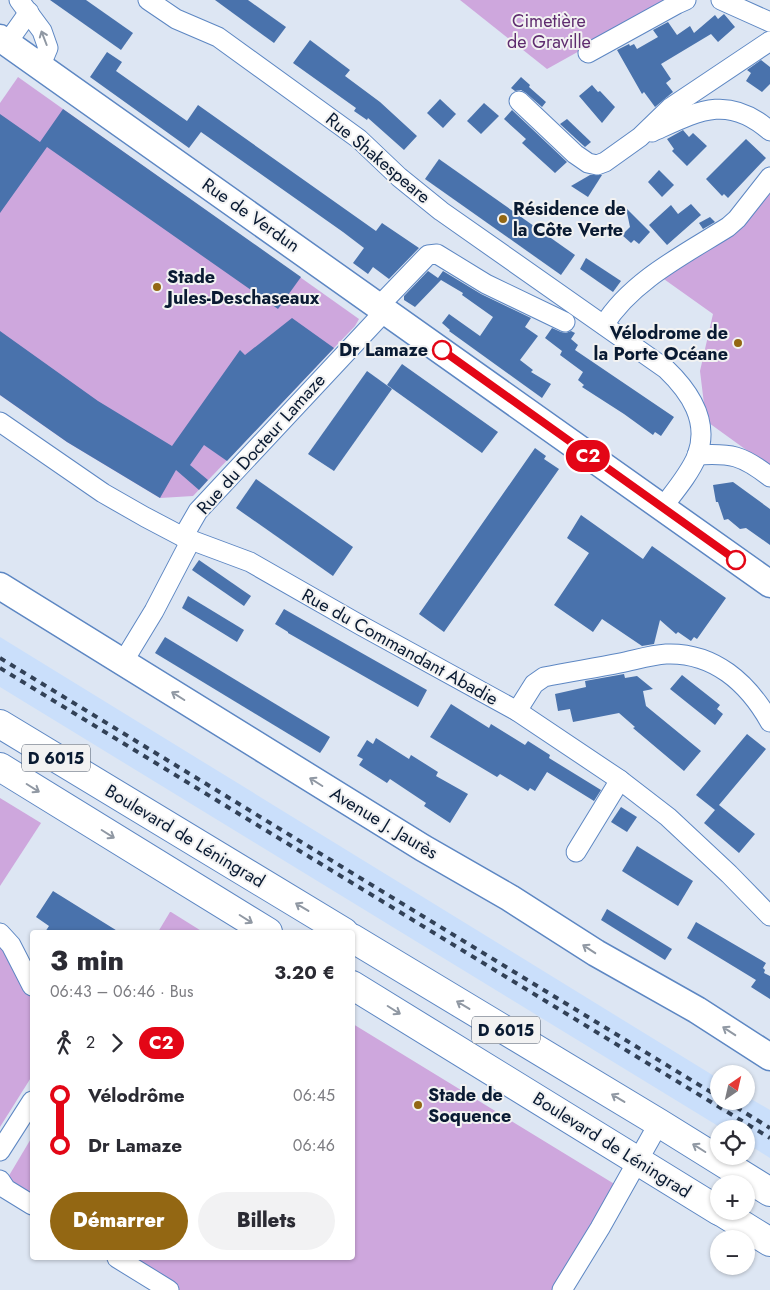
<!DOCTYPE html>
<html lang="fr">
<head>
<meta charset="utf-8">
<style>
  :root { --surface:#fff; --page:#f2f2f3; --text:#2b2b33; --muted:#7c7c81; --accent:#936713 }
  body { margin:0; font-family:Jost,sans-serif; background:var(--page); color:var(--text); height:100vh; display:flex; flex-direction:column; font-size:19px; white-space:nowrap }
  * { box-sizing:border-box; margin:0 }
  p { font-size:16px; color:var(--muted) }
  .icon { flex:none; width:28px; height:28px; fill:none; stroke:currentColor; stroke-width:2; stroke-linecap:round; stroke-linejoin:round }
  .map { position:relative; flex:1; overflow:hidden }
  .sheet { position:absolute; left:30px; top:930px; width:325px; height:330px; display:flex; flex-direction:column; background:var(--surface); border-radius:5px; box-shadow:0 1px 4px #0004 }
  .sheet>* { flex:none }
  .badge { padding:0 10px; border-radius:16px; font-size:18px; line-height:32px }
  .needle { width:32px; rotate:34deg }
  .controls { position:absolute; left:710px; top:1065px; display:grid; gap:10px }
  .controls a { display:grid; place-items:center; width:45px; height:45px; border-radius:50%; background:var(--surface); box-shadow:0 1px 4px #0004; font-size:25px }
  .map>.badge { position:absolute; translate:-50% -50%; box-shadow:0 0 0 2px #fff }
  .legs { display:flex; align-items:center; gap:8px; height:55px; padding:0 20px; font-size:16px }
  .legs p { margin-inline-start:auto }
  .head { display:flex; align-items:center; justify-content:space-between; height:85px; padding:0 20px }
  h1 { font-size:28px; font-weight:800; line-height:38px }
  .cta { display:flex; gap:10px; margin-top:auto; padding:10px 20px }
  .cta a { flex:1; height:58px; border-radius:30px; background:var(--accent); color:#fff; font-size:20px; font-weight:800; line-height:58px; text-align:center }
  .cta a+a { background:var(--page); color:var(--text) }
  ul { padding:0 20px; list-style:none }
  li { display:flex; align-items:center; gap:18px; height:50px; font-size:19px }
  li i { display:grid; place-items:center; width:8px; height:100%; margin:0 6px; background:currentColor }
  li i::after { content:''; width:12px; height:12px; margin:-6px; border:4px solid; border-radius:50%; background:var(--surface) }
  li p { margin-inline-start:auto }
  li:first-child i { background:linear-gradient(#0000 50%,currentColor 0) }
  li:last-child i { background:linear-gradient(currentColor 50%,#0000 0) }
  .map>svg:first-child { display:block }
  .built { fill:#cadffb }
  .green { fill:#cea7dd }
  .building { fill:#4972ac }
  .lines { fill:none; stroke-linecap:round; stroke-linejoin:round }
  .street-casing { stroke:#5d87c3; stroke-width:21 }
  .secondary-casing { stroke:#5d87c3; stroke-width:29 }
  .primary-casing { stroke:#5d87c3; stroke-width:30 }
  .street { stroke:#fff; stroke-width:19 }
  .secondary { stroke:#fff; stroke-width:26 }
  .primary { stroke:#fff; stroke-width:28 }
  .rail { stroke:#324157; stroke-width:4; stroke-dasharray:6 6; stroke-linecap:butt }
  .oneway { stroke:#9098a3 }
  .line-1-casing { stroke:#fff; stroke-width:11 }
  .line-1 { stroke:#e30616; stroke-width:8 }
  .poi-dot { fill:#936713; stroke:#f2f2f2; stroke-width:2 }
  .stop-1-dot { fill:#fff; stroke:#e30616; stroke-width:2.5 }
  .labels { text-anchor:middle; stroke-width:4; stroke-linejoin:round; paint-order:stroke }
  .shield { fill:#f2f2f2; stroke:#4f5b6c; stroke-width:1 }
  .shield-label { font-size:16px; font-weight:bold; fill:#091a32 }
  .park-label { font-size:18px; fill:#5f2c6f; stroke:#f2f2f2 }
  .street-label { font-size:18px; fill:#091a32; stroke:#f2f2f2 }
  .poi-label { font-size:18px; font-weight:bold; fill:#091a32; stroke:#f2f2f2; text-anchor:start }
  .stop-label { font-size:18px; font-weight:bold; fill:#091a32; stroke:#f2f2f2; text-anchor:end }
</style>
</head>
<body>
<div class="map">
<svg width="770" height="1290" viewBox="0 0 770 1290">
  <rect width="100%" height="100%" fill="#dde6f3"/>
  <!-- built -->
  <polygon class="built" points="0,637 719,1079 719,1101 746,1101 746,1096 770,1110 770,1158 746,1143 746,1129 723,1129 0,687"/>
  <!-- green -->
  <g class="green">
    <polygon points="460,0 671,0 547,69"/>
    <polygon points="18,77 359,319 355,326 193,496 160,498 67,442 0,395 0,103"/>
    <polygon points="770,189 770,467 709,423 704,404 700,371 713,314 661,277"/>
    <polygon points="0,798 41,823 0,886"/>
    <polygon points="170,912 171,912 203,932 158,932"/>
    <polygon points="0,924 16,938 24,948 32,968 32,1076 0,1127"/>
    <polygon points="353,1024 616,1185 552,1290 177,1290 124,1258 352,1258"/>
    <polygon points="32,1137 32,1201 4,1184"/>
  </g>
  <!-- building -->
  <g class="building">
    <polygon points="50,0 86,0 133,33 121,50"/>
    <polygon points="215,0 248,0 286,27 274,43"/>
    <polygon points="724,14 735,27 718,42 711,34 661,64 671,79 666,83 673,92 655,107 644,92 642,94 617,50 629,44 630,46 634,44 637,49 658,37 653,30 668,22 677,35 690,26 694,33 715,15 718,19"/>
    <polygon points="310,40 350,70 345,76 380,102 417,136 404,150 368,118 367,120 354,111 356,108 293,63"/>
    <polygon points="107,52 122,62 116,71 187,121 198,105 376,231 382,223 419,248 389,279 373,267 368,274 353,263 364,248 343,232 201,132 189,148 90,77"/>
    <polygon points="761,60 770,67 770,84 762,92 746,81 751,73 747,70"/>
    <polygon points="521,77 530,85 529,87 546,102 542,107 526,93 521,90 515,91 511,88"/>
    <polygon points="592,85 598,92 600,91 615,107 602,123 579,96"/>
    <polygon points="440,99 456,114 443,128 427,113"/>
    <polygon points="484,103 499,116 481,134 467,121"/>
    <polygon points="63,109 301,277 278,309 47,147 0,213 0,114 40,142"/>
    <polygon points="512,110 567,162 555,173 522,143 526,139 504,119"/>
    <polygon points="567,119 591,142 585,147 560,124"/>
    <polygon points="683,130 689,137 693,133 707,146 687,166 672,151 674,149 667,139"/>
    <polygon points="746,139 766,158 728,198 724,194 722,196 706,179"/>
    <polygon points="439,159 575,255 561,275 425,179"/>
    <polygon points="659,170 674,185 662,197 648,182"/>
    <polygon points="590,175 602,175 588,197 571,186"/>
    <polygon points="691,204 701,215 667,245 649,225 671,205 678,214"/>
    <polygon points="626,208 650,232 639,244 634,240 631,243 622,235 630,227"/>
    <polygon points="710,217 715,222 703,229 699,223"/>
    <polygon points="586,258 621,281 613,292 580,269"/>
    <polygon points="428,271 438,278 443,271 481,294 531,318 525,327 538,336 520,360 533,370 531,372 551,384 542,398 449,331 450,330 442,323 449,314 480,336 493,317 462,295 463,293 441,280 415,307 404,300 404,296"/>
    <polygon points="292,318 334,348 227,461 204,445 190,465 208,480 199,490 176,470 160,498 67,442 0,395 0,331 98,401 172,446 240,350 245,355"/>
    <polygon points="552,328 561,332 566,333 571,331 575,333 571,339 578,345 575,350 674,417 661,436 655,432 653,435 624,414 582,387 584,385 578,380 583,372 560,355 562,351 545,338"/>
    <polygon points="402,364 498,432 482,453 387,385"/>
    <polygon points="367,371 392,389 334,471 308,454"/>
    <polygon points="535,448 546,456 544,459 559,469 444,632 419,614"/>
    <polygon points="256,479 353,547 333,576 236,508"/>
    <polygon points="733,482 770,509 770,545 746,528 740,529 728,519 724,520 718,502 716,502 713,485"/>
    <polygon points="581,515 643,559 652,546 726,598 697,639 694,637 691,641 678,632 676,634 660,620 654,644 642,646 602,619 593,632 554,605 589,553 567,538"/>
    <polygon points="199,560 251,596 244,606 192,570"/>
    <polygon points="188,596 244,630 237,642 182,608"/>
    <polygon points="284,609 427,690 418,707 288,633 288,632 275,624"/>
    <polygon points="165,637 330,737 324,747 320,753 155,653"/>
    <polygon points="624,674 625,678 637,676 653,689 643,691 646,706 701,751 684,771 633,728 635,727 619,713 573,722 570,709 558,711 555,694 586,687 585,681"/>
    <polygon points="682,675 720,705 717,709 723,714 715,725 670,689"/>
    <polygon points="451,704 489,728 491,724 525,745 528,741 550,755 549,758 601,790 594,801 547,772 535,791 530,788 528,791 500,774 497,777 430,737"/>
    <polygon points="747,734 766,749 719,805 755,834 739,853 704,823 715,810 696,795"/>
    <polygon points="376,738 409,759 411,755 438,772 436,776 468,794 450,823 424,806 426,803 390,779 387,783 359,765 363,759 357,756 367,740 373,744"/>
    <polygon points="621,807 637,817 627,832 611,822"/>
    <polygon points="637,846 693,881 678,906 622,871"/>
    <polygon points="53,891 119,932 45,932 49,926 36,917"/>
    <polygon points="607,909 672,949 665,960 601,920"/>
    <polygon points="696,922 766,963 763,968 765,970 764,973 770,976 770,999 751,987 756,980 687,938"/>
  </g>
  <g class="lines">
    <defs>
      <g id="street">
        <polyline points="19,0 42,31 48,48 40,67"/>
        <path d="M148 0 176 19 218 37 359 139 399 177 441 211 666 369C690 392 710 421 697 456 689 475 674 492 662 508"/>
        <polyline points="721,0 770,22"/>
        <polyline points="7,43 29,12"/>
        <polyline points="588,53 677,4 686,0"/>
        <polyline points="519,101 575,154 588,163 597,165 605,162 640,137 670,108 770,41"/>
        <path d="M652 132C696 112 727 93 770 131"/>
        <polyline points="379,306 428,255 437,254 486,284 565,322"/>
        <path d="M604 325C631 281 685 254 728 227L737 219 770 177"/>
        <polyline points="0,422 103,493 145,517 183,537 250,562 362,626 517,711 620,780 668,817 729,874 770,916"/>
        <path d="M697 455C731 453 742 455 770 477"/>
        <polyline points="183,537 198,511 385,311"/>
        <polyline points="123,662 154,611 191,540"/>
        <path d="M517 711 534 684 544 677C569 672 595 668 620 663 635 660 651 655 666 654 714 652 748 683 770 722"/>
        <polyline points="576,852 620,780"/>
        <polyline points="0,933 11,945 32,986"/>
        <polyline points="0,1151 32,1101"/>
        <polyline points="0,1180 6,1189 32,1205"/>
        <polyline points="117,1258 169,1290"/>
        <polyline points="562,1290 600,1228 659,1123"/>
      </g>
      <g id="secondary">
        <polyline points="0,38 770,584"/>
        <polyline points="0,586 423,848 510,898 596,953 697,1010 770,1057"/>
      </g>
      <g id="primary">
        <polyline points="0,724 344,932"/>
        <polyline points="0,767 268,932"/>
        <polyline points="352,938 659,1123 770,1192"/>
        <polyline points="352,985 719,1211"/>
        <polyline points="720,1211 770,1242"/>
      </g>
    </defs>
    <!-- street casing -->
    <use href="#street" class="street-casing"/>
    <!-- secondary casing -->
    <use href="#secondary" class="secondary-casing"/>
    <!-- primary casing -->
    <use href="#primary" class="primary-casing"/>
    <!-- street -->
    <use href="#street" class="street"/>
    <!-- secondary -->
    <use href="#secondary" class="secondary"/>
    <!-- primary -->
    <use href="#primary" class="primary"/>
    <!-- rail -->
    <g class="rail">
      <polyline points="0,658 719,1097"/>
      <polyline points="0,668 770,1138"/>
      <polyline points="726,1101 770,1128"/>
    </g>
  </g>
  <!-- one-way arrows -->
  <defs><path id="oneway-shaft" d="M-6 0H5M1.5-3L5.5 0L1.5 3" fill="none" stroke-width="1.6" stroke-linecap="round" stroke-linejoin="round" transform="scale(1.25)"/></defs>
  <g class="oneway">
    <use href="#oneway-shaft" transform="translate(44 38) rotate(-111)"/>
    <use href="#oneway-shaft" transform="translate(178 696) rotate(-148)"/>
    <use href="#oneway-shaft" transform="translate(316 782) rotate(-148)"/>
    <use href="#oneway-shaft" transform="translate(33 788) rotate(32)"/>
    <use href="#oneway-shaft" transform="translate(108 834) rotate(32)"/>
    <use href="#oneway-shaft" transform="translate(302 907) rotate(-149)"/>
    <use href="#oneway-shaft" transform="translate(246 919) rotate(32)"/>
    <use href="#oneway-shaft" transform="translate(589 949) rotate(-147)"/>
    <use href="#oneway-shaft" transform="translate(463 1005) rotate(-149)"/>
    <use href="#oneway-shaft" transform="translate(394 1010) rotate(32)"/>
    <use href="#oneway-shaft" transform="translate(729 1031) rotate(-147)"/>
    <use href="#oneway-shaft" transform="translate(618 1098) rotate(-149)"/>
    <use href="#oneway-shaft" transform="translate(699 1148) rotate(-148)"/>
  </g>
  <g class="lines">
    <defs>
      <polyline id="line-1" points="442,350 736,560"/>
    </defs>
    <!-- line-1 casing -->
    <use href="#line-1" class="line-1-casing"/>
    <!-- line-1 -->
    <use href="#line-1" class="line-1"/>
  </g>
  <!-- markers -->
  <g class="poi-dot">
    <circle cx="503" cy="219" r="5"/>
    <circle cx="157" cy="287" r="5"/>
    <circle cx="738" cy="343" r="5"/>
    <circle cx="418" cy="1105" r="5"/>
  </g>
  <g class="stop-1-dot">
    <circle cx="442" cy="350" r="9"/>
    <circle cx="736" cy="560" r="9"/>
  </g>
  <g class="labels">
    <!-- shield labels -->
    <g class="shield">
      <rect x="22" y="744.5" width="68" height="27" rx="4"/>
      <rect x="472" y="1016.5" width="68" height="27" rx="4"/>
    </g>
    <g class="shield-label">
      <text x="56" y="764">D 6015</text>
      <text x="506" y="1036">D 6015</text>
    </g>
    <!-- park labels -->
    <g class="park-label">
      <text x="549" y="27">Cimetière<tspan x="549" dy="21">de Graville</tspan></text>
    </g>
    <!-- street labels -->
    <g class="street-label">
      <text transform="translate(378 158) rotate(40)" y="6">Rue Shakespeare</text>
      <text transform="translate(251 215) rotate(35)" y="6">Rue de Verdun</text>
      <text transform="translate(261 444) rotate(-48)" y="6">Rue du Docteur Lamaze</text>
      <text transform="translate(400 647) rotate(29)" y="6">Rue du Commandant Abadie</text>
      <text transform="translate(384 823) rotate(31)" y="6">Avenue J. Jaurès</text>
      <text transform="translate(185 836) rotate(31)" y="6">Boulevard de Léningrad</text>
      <text transform="translate(612 1145) rotate(32)" y="6">Boulevard de Léningrad</text>
    </g>
    <!-- poi labels -->
    <g class="poi-label">
      <text x="513" y="215">Résidence de<tspan x="513" dy="21">la Côte Verte</tspan></text>
      <text x="167" y="283">Stade<tspan x="167" dy="21">Jules-Deschaseaux</tspan></text>
      <text x="728" y="339" text-anchor="end">Vélodrome de<tspan x="728" dy="21">la Porte Océane</tspan></text>
      <text x="428" y="1101">Stade de<tspan x="428" dy="21">Soquence</tspan></text>
    </g>
    <!-- stop labels -->
    <g class="stop-label">
      <text x="428" y="356">Dr Lamaze</text>
    </g>
  </g>
</svg>
<div class="controls">
<a><svg class="needle" viewBox="-14 -14 28 28"><path d="M0-13l5 13h-10z" fill="#e53935"/><path d="M0 13l5-13h-10z" fill="#7c7c81"/></svg></a>
<a><svg class="icon" aria-label="locate" viewBox="0 0 24 24"><circle cx="12" cy="12" r="6"/><path d="M12 2v4M12 18v4M2 12h4M18 12h4"/></svg></a>
<a>+</a>
<a>−</a>
</div>
<b class="badge" style="left:588px;top:456px;background:#e30616;color:#fff">C2</b>
<section class="sheet">
<div class="head"><div><h1>3 min</h1><p>06:43 – 06:46 · Bus</p></div><b>3.20 €</b></div>
<div class="legs"><svg class="icon" aria-label="walk" viewBox="0 0 24 24"><circle cx="13" cy="4" r="2"/><path d="M13 8l-2 6 4 7M11 14l-3 7M7 12l3-4h3l4 4"/></svg>2<svg class="icon" aria-label="forward" viewBox="0 0 24 24"><path d="M9 5l7 7-7 7"/></svg><b class="badge" style="background:#e30616;color:#fff">C2</b></div>
<ul>
<li><i style="color:#e30616"></i><b>Vélodrôme</b><p>06:45</p></li>
<li><i style="color:#e30616"></i><b>Dr Lamaze</b><p>06:46</p></li>
</ul>
<div class="cta"><a>Démarrer</a><a>Billets</a></div>
</section>
</div>
</body>
</html>
